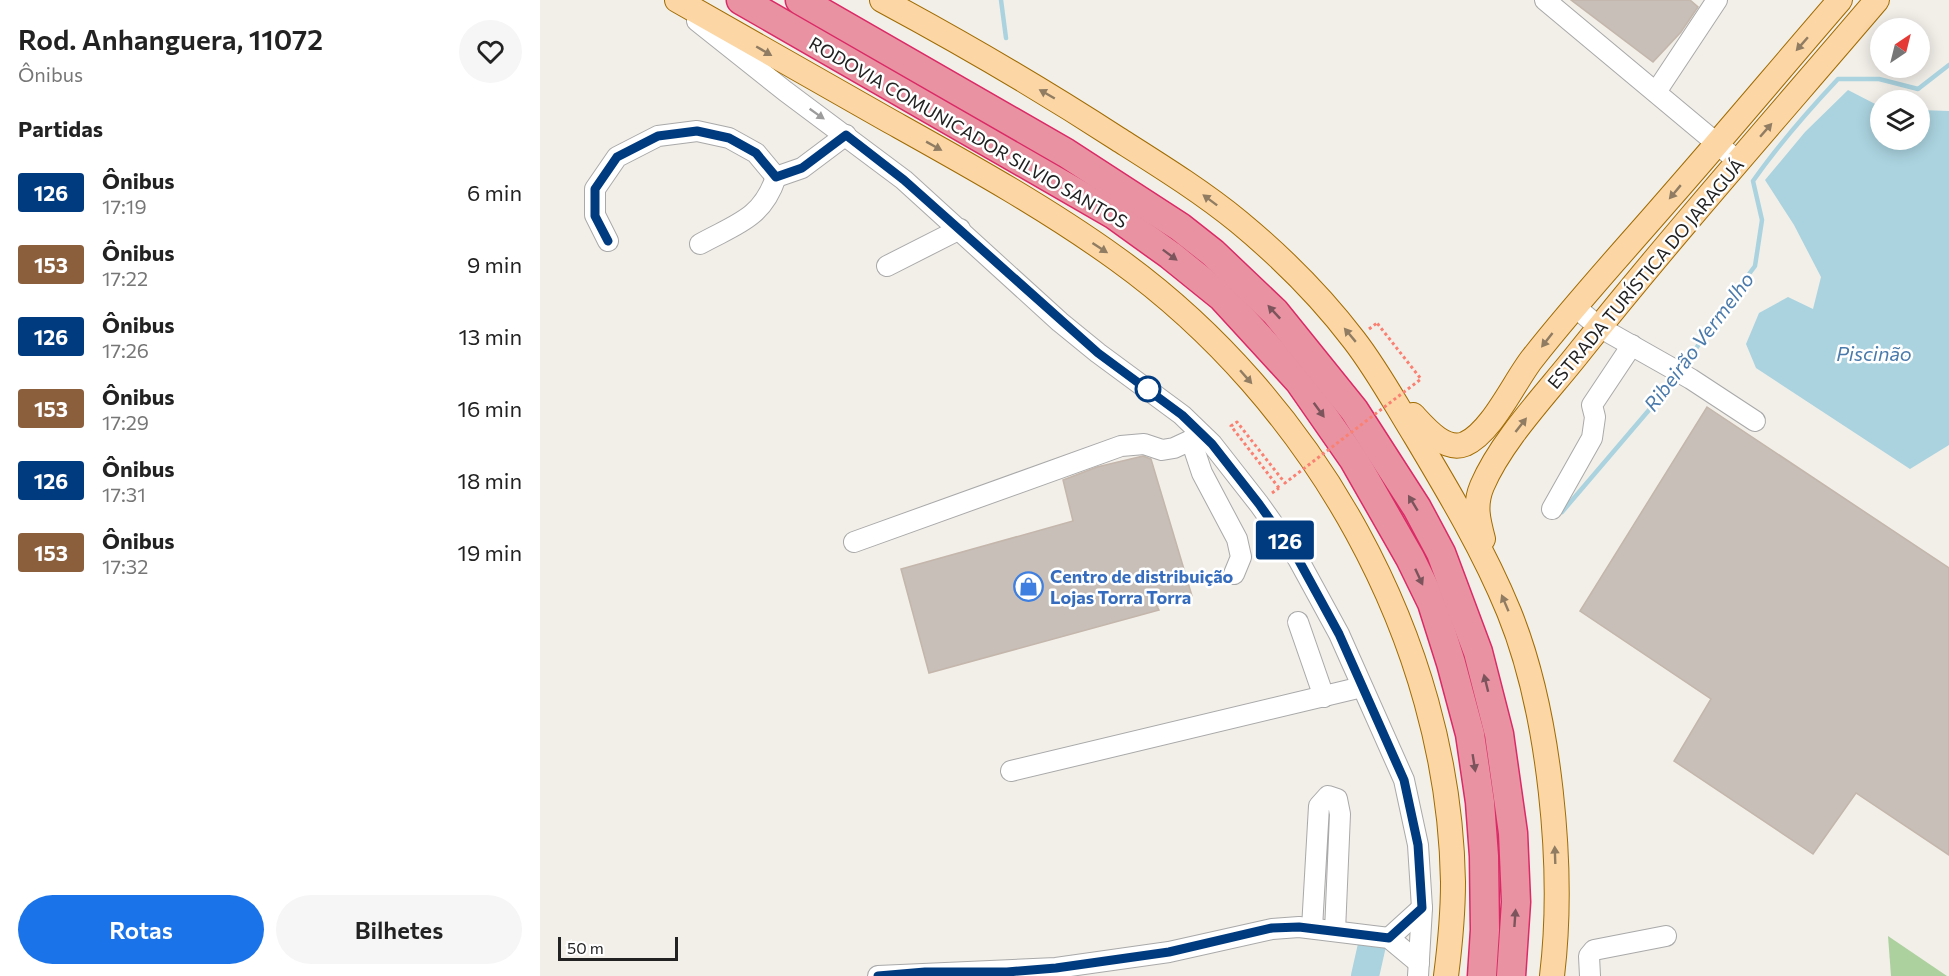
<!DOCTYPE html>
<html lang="pt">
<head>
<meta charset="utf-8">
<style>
  :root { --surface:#fff; --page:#f6f6f6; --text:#222; --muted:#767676; --accent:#1a73e8 }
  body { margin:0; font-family:Commissioner,sans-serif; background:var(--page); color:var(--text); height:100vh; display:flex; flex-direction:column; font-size:22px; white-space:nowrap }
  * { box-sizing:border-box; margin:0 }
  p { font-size:20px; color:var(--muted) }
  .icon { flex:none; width:33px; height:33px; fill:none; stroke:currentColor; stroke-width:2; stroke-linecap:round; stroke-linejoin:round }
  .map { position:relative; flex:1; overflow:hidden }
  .details { display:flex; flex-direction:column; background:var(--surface); width:540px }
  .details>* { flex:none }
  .badge { padding:0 12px; border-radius:4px; font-size:21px; line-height:39px }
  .needle { width:39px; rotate:35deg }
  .tools { position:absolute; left:1330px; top:18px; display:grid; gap:12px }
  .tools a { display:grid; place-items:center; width:60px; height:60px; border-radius:50%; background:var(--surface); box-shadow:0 3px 15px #0003; font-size:30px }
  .scale { position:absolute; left:18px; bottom:15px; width:120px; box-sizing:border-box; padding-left:6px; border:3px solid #222; border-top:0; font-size:16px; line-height:21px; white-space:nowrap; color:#222; -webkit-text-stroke:4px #fff; paint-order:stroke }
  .map>.badge { position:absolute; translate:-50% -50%; box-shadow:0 0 0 3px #fff }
  h2 { padding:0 18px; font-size:22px; line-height:54px }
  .round { display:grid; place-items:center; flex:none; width:63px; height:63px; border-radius:32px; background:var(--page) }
  .summary { display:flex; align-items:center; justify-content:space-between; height:102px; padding:0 18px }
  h1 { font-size:28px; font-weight:600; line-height:45px }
  .action { display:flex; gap:12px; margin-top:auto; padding:12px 18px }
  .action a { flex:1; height:69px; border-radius:36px; background:var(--accent); color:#fff; font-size:24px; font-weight:600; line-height:69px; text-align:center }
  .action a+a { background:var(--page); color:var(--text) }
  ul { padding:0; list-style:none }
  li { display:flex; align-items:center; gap:18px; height:72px; padding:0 18px }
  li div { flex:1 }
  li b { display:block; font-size:22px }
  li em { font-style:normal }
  li .badge { min-width:66px; font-weight:700; text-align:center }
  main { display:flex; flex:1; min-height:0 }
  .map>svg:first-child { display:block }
  .forest { fill:#add19e }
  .water { fill:#aad3df }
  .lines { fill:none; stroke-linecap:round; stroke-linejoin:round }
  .stream { stroke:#aad3df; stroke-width:4.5 }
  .river { stroke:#aad3df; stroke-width:28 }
  .building { fill:#c7bfb8; stroke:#c4b6ab; stroke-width:1.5 }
  .minor-casing { stroke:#a9a9a9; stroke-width:22 }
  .major-casing { stroke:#a06b00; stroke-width:26 }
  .highway-casing { stroke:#dc2a67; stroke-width:31 }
  .path { stroke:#fa8072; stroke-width:3; stroke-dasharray:3 3; stroke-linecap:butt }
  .minor { stroke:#fff; stroke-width:20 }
  .major { stroke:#fcd6a4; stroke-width:24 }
  .highway { stroke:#e892a2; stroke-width:28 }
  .path-bridge { stroke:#fa8072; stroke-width:3; stroke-dasharray:3 3; stroke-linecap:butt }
  .oneway { fill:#8f7c63 }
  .oneway2 { fill:#9c9c9c }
  .oneway3 { fill:#7b545c }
  .line-casing { stroke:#fff; stroke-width:14 }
  .line { stroke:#003b80; stroke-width:9 }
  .stop-dot { fill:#fff; stroke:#003b80; stroke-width:3 }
  .labels { text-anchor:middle; stroke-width:5; stroke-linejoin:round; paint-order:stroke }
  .street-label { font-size:18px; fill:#222; stroke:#fff }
  .shop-label { font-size:18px; font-weight:bold; fill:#366cbe; stroke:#fff; text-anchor:start }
  .water-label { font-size:20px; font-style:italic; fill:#4a7aab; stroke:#fff }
</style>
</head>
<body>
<main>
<section class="details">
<div class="summary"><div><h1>Rod. Anhanguera, 11072</h1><p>Ônibus</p></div><a class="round"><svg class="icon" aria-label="heart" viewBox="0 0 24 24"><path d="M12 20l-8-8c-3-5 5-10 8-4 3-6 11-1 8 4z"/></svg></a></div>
<h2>Partidas</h2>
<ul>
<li><span class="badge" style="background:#003b80;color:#fff">126</span><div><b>Ônibus</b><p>17:19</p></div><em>6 min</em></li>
<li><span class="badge" style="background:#8b5e3c;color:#fff">153</span><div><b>Ônibus</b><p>17:22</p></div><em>9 min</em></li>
<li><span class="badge" style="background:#003b80;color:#fff">126</span><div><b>Ônibus</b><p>17:26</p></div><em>13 min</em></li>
<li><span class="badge" style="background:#8b5e3c;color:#fff">153</span><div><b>Ônibus</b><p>17:29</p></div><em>16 min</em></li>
<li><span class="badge" style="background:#003b80;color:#fff">126</span><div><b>Ônibus</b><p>17:31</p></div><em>18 min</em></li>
<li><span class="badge" style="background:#8b5e3c;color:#fff">153</span><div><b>Ônibus</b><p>17:32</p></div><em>19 min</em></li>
</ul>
<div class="action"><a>Rotas</a><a>Bilhetes</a></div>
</section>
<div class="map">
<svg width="1409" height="976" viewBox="0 0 1409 976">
  <rect width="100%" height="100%" fill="#f2efe9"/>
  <!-- forest -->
  <polygon class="forest" points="1348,936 1407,976 1351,976"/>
  <!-- water -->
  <polygon class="water" points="1308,90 1341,107 1341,140 1380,140 1380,110 1409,111 1409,445 1370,469 1216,368 1206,344 1219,313 1248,297 1273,309 1281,277 1254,225 1225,180 1265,132"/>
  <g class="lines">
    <!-- stream -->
    <g class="stream">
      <polyline points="461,0 466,38"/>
      <path d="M1143 370 1168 329 1215 266 1222 220 1213 181C1239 144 1267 112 1298 79H1339L1378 89 1409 65"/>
      <polyline points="1022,512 1138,376"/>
    </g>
    <!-- river -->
    <polyline class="river" points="825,976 832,945"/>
  </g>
  <!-- building -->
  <g class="building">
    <polygon points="1031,0 1150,0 1158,7 1141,32 1113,62"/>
    <polygon points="1167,407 1409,568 1409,855 1316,793 1273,854 1134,761 1171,699 1040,611"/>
    <polygon points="603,456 611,459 652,596 617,606 619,610 389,673 361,569 533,521 523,480 557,467"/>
  </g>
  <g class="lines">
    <defs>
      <g id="minor">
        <polyline points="1005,0 1199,162"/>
        <polyline points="157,21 245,91 364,180 520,322 558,353 642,415 672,444 719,504 758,559 781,601 799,634 864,780 878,845 882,908 878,976"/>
        <polyline points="1116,92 1177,0"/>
        <polyline points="68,241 55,215 55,189 77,157 118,136 157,131 189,138 216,153 236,177 262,168 306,135"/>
        <path d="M160 244C196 224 222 219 236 177"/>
        <polyline points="347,266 420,229"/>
        <polyline points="1034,306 1059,327 1151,379 1215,421"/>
        <polyline points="651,440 662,473 697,539 701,557 694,574"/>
        <polyline points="1012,509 1052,438 1055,417 1052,405 1092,345"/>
        <polyline points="314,542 581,446 604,444 622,450 634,448 662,435"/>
        <polyline points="758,622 784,697"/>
        <polyline points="471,771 822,687"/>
        <polyline points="772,928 779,806 788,796 797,799 800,814 795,931"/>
        <polyline points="849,938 882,908"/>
        <polyline points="338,976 516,968 629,952 732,929 759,927 849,938 879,963"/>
        <polyline points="1050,976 1049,956 1054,950 1126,936"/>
      </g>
      <g id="major">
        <path d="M137 0C207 40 277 80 348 120 425 163 505 207 577 259 773 400 909 639 913 882 913 913 910 945 906 976"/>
        <path d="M342 0C422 43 501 89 578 139 619 165 661 191 699 222 740 256 782 298 814 340 838 371 856 405 876 437 910 494 944 551 969 612 1010 713 1025 868 1012 976"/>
        <path d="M873 415C885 428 905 452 925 444 952 432 974 382 992 359 1035 304 1082 253 1128 200 1186 134 1242 67 1300 0"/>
        <path d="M943 539C938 520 934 505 942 486 962 439 1009 391 1041 350 1136 231 1238 116 1337 0"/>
      </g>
      <g id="highway">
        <polyline points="201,0 573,214 630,255 682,297 759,381 814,460 870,558 892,603 911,663 930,734 940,802 944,856 945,930 942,976"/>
        <polyline points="260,0 526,153 640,227 673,253 735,312 814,410 877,508 901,553 938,652 959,734 973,833 976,902 971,976"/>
      </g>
    </defs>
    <!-- minor casing -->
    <use href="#minor" class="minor-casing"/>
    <!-- major casing -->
    <use href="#major" class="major-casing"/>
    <!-- highway casing -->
    <use href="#highway" class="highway-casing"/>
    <!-- path -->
    <g class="path">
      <polyline points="829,329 837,323"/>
      <polyline points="732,493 739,488"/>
    </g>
    <!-- minor -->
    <use href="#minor" class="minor"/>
    <!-- major -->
    <use href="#major" class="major"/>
    <!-- highway -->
    <use href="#highway" class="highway"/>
    <!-- path-bridge -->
    <polyline class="path-bridge" points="739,488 691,426 697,422 745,483 881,379 837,323"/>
  </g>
  <!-- one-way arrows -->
  <defs><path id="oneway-solid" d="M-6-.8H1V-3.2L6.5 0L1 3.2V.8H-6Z" transform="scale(1.5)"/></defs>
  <g class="oneway">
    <use href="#oneway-solid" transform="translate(1262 44) rotate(131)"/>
    <use href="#oneway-solid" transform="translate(224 51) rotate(30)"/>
    <use href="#oneway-solid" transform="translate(507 94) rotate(-150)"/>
    <use href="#oneway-solid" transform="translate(1226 130) rotate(-49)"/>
    <use href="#oneway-solid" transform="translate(394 146) rotate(29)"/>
    <use href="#oneway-solid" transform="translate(1135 192) rotate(130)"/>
    <use href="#oneway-solid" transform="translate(670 200) rotate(-143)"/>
    <use href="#oneway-solid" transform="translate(560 248) rotate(33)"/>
    <use href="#oneway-solid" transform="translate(810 335) rotate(-130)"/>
    <use href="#oneway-solid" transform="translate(1007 340) rotate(128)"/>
    <use href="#oneway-solid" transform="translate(706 377) rotate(49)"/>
    <use href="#oneway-solid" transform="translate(981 425) rotate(-52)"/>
    <use href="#oneway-solid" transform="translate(965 603) rotate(-113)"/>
    <use href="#oneway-solid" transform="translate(1015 855) rotate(-92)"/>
  </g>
  <use class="oneway2" href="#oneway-solid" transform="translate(277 114) rotate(35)"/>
  <g class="oneway3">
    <use href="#oneway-solid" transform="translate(630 255) rotate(37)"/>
    <use href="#oneway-solid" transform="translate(734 312) rotate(-133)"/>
    <use href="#oneway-solid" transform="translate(779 410) rotate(54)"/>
    <use href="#oneway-solid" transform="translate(873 503) rotate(-121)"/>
    <use href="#oneway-solid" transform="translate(879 577) rotate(65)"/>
    <use href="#oneway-solid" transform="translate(946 683) rotate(-104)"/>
    <use href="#oneway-solid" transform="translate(934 763) rotate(81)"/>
    <use href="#oneway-solid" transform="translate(975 918) rotate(-86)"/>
  </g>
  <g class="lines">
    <defs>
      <polyline id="line" points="68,241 55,216 55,189 77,157 118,136 157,131 189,138 216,153 236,177 262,168 306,135 364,180 558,353 642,415 672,444 719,504 758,559 781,601 799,634 864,780 878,845 882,908 849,938 759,927 732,928 629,952 516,968 467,972 385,972 338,976"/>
    </defs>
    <!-- line casing -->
    <use href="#line" class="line-casing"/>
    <!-- line -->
    <use href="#line" class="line"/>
  </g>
  <!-- icons -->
  <defs>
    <symbol id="shop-ring" viewBox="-11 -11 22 22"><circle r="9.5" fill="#fff" stroke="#3f7fe0" stroke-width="1.5"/><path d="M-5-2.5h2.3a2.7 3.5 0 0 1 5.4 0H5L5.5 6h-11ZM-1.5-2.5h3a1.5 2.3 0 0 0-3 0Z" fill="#3f7fe0"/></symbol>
  </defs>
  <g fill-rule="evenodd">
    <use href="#shop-ring" x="472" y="570" width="33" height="33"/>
  </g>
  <!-- markers -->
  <circle class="stop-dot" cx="608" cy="389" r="12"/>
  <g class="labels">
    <!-- street labels -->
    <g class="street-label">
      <text transform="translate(428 133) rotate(30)" y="6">RODOVIA COMUNICADOR SILVIO SANTOS</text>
      <text transform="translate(1106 274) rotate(-50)" y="6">ESTRADA TURÍSTICA DO JARAGUÁ</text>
    </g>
    <!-- shop labels -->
    <g class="shop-label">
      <text x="510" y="583">Centro de distribuição<tspan x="510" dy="21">Lojas Torra Torra</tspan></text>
    </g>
    <!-- water labels -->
    <g class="water-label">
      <text transform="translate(1159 342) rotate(-53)" y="7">Ribeirão Vermelho</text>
      <text x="1334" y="361">Piscinão</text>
    </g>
  </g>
</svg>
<div class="tools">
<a><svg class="needle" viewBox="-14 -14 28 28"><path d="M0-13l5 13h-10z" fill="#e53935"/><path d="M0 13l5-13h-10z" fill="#767676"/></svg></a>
<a><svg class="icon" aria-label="layers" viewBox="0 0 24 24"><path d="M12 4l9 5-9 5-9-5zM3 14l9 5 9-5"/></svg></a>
</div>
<div class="scale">50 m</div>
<b class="badge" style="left:745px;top:540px;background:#003b80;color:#fff">126</b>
</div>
</main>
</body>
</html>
